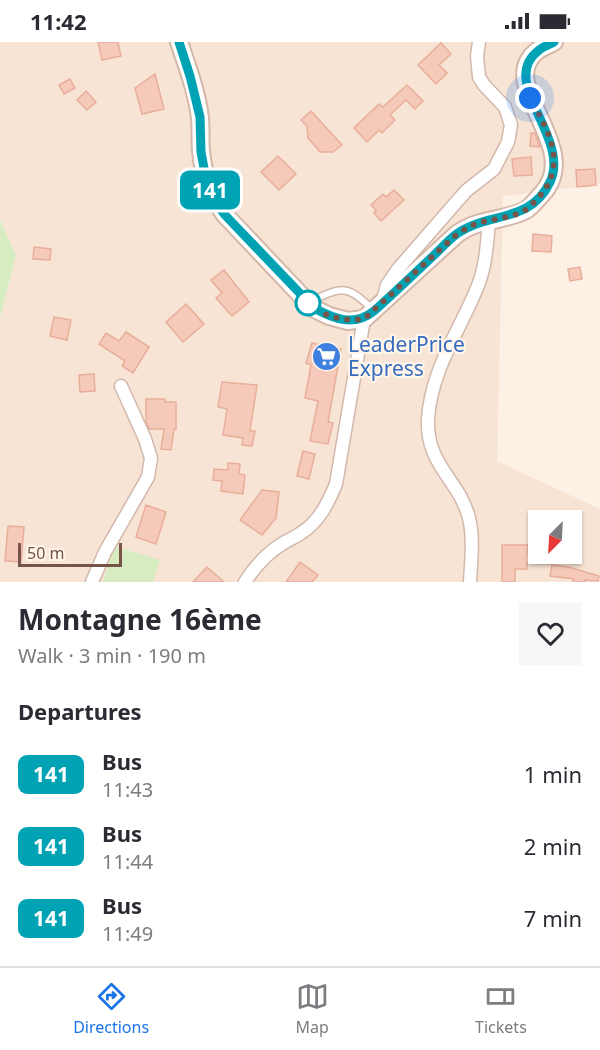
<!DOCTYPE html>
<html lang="en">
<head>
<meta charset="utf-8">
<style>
  :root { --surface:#fff; --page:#f7f7f7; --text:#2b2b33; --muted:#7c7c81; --line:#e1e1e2; --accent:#1a73e8 }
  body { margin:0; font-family:"Noto Sans",sans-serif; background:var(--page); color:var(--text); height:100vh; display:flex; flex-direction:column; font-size:22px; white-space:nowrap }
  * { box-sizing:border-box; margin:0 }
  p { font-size:20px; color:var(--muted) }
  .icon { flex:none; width:33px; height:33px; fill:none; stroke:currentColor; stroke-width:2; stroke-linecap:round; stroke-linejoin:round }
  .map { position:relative; height:540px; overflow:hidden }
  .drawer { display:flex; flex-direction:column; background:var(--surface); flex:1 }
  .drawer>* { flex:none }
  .badge { padding:0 12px; border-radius:9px; font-size:21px; line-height:39px }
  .needle { width:39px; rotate:204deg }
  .controls { position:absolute; left:528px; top:468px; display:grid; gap:12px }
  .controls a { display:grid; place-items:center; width:54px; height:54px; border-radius:0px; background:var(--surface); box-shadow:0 2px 4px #0004; font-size:30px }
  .scale { position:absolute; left:18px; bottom:15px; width:104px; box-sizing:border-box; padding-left:6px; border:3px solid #775348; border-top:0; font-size:16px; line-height:21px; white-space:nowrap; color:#775348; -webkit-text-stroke:4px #fff5eb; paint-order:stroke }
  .you { position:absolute; width:30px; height:30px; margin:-15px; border:4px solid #fff; border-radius:50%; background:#1a73e8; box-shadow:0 0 0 9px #1a73e833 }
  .map>.badge { position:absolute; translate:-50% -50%; box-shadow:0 0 0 3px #fff }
  h2 { padding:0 18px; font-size:22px; line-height:54px }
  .round { display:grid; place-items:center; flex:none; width:63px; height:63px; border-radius:0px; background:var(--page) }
  .summary { display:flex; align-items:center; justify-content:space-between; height:102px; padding:0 18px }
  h1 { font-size:28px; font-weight:700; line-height:45px }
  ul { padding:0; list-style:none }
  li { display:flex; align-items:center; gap:18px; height:72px; padding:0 18px }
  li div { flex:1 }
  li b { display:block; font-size:22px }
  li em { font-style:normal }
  li .badge { min-width:66px; font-weight:700; text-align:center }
  .status { display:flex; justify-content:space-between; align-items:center; height:42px; padding:0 30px; background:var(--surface); direction:ltr }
  .status svg { height:16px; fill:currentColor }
  .menu { display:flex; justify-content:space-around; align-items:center; height:84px; border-top:2px solid var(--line); background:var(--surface); font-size:16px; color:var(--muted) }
  .menu a { display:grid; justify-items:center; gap:3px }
  .menu .on { color:var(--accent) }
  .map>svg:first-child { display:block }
  .residential { fill:#f8e4d4; fill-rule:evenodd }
  .green { fill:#d8ecc1 }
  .building { fill:#f5caba; stroke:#e8ae99; stroke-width:1.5 }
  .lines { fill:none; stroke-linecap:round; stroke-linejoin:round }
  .lane-casing { stroke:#d2b8ac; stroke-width:9 }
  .street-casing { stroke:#d2b8ac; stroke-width:15 }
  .secondary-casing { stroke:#d5b7a9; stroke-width:20 }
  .lane { stroke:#fff; stroke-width:6 }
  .street { stroke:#fff; stroke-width:12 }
  .secondary { stroke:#fff; stroke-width:16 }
  .line-casing { stroke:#fff; stroke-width:14 }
  .line { stroke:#00a3b4; stroke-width:9 }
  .walk { stroke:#775348; stroke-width:6; stroke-dasharray:0 10.8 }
  .stop-dot { fill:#fff; stroke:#00a3b4; stroke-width:3 }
  .labels { text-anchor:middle; stroke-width:4.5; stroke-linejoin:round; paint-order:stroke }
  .shop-label { font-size:21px; fill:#366cbe; stroke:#fff5eb; text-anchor:start }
</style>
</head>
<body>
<div class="status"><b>11:42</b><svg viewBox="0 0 49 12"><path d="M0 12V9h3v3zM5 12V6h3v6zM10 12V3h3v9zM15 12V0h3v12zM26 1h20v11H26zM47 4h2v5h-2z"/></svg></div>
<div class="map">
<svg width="600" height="540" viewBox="0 0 600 540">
  <rect width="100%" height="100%" fill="#fdf0e4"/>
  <!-- residential -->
  <path class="residential" d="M0 0H600V142L503 154 497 419 600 467V540H0V276L16 213 0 178ZM538 478H572V512H538Z"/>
  <!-- green -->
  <g class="green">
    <polygon points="0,178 16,213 0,276"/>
    <polygon points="114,504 160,518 153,540 103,540"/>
  </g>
  <!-- building -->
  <g class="building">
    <polygon points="98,0 118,0 121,14 102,18"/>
    <polygon points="441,1 451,12 439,23 447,31 436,42 418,23"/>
    <polygon points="155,32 164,67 142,72 135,46"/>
    <polygon points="70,37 75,46 64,52 59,43"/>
    <polygon points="407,43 423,59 415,67 406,58 390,73 395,78 382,91 379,88 367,100 354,86 379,62 383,65"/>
    <polygon points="86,49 96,60 87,68 77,58"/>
    <polygon points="311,69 342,103 333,110 320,110 308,96 307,84 301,78"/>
    <polygon points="531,91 535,91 540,105 530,104"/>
    <polygon points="278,114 296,132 279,148 261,130"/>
    <polygon points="531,115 532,133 514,134 512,117"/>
    <polygon points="595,127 596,143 577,145 576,128"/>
    <polygon points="394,148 404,158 381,179 374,171 376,168 371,163 383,152 386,155"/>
    <polygon points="533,192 552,194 551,210 532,209"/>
    <polygon points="34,205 51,207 50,218 33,217"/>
    <polygon points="580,225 582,237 570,239 568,227"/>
    <polygon points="224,228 249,260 232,274 216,256 222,251 211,238"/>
    <polygon points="186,262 204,282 183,300 166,280"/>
    <polygon points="54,275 71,278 67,298 50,294"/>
    <polygon points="126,290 149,305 133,331 122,324 125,319 99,302 106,291 119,299"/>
    <polygon points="312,301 341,307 328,380 333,381 328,402 310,399 318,359 305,356 311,323 306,321"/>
    <polygon points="94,332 95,349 80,350 79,333"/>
    <polygon points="222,340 257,343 250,389 255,389 252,404 242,403 243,396 223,393 227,367 218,365"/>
    <polygon points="146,357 165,357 165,360 176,360 176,387 174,387 171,408 161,407 164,387 149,387 146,379"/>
    <polygon points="303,409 315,412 309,437 297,434"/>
    <polygon points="228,421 240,422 239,432 245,433 243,452 221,449 222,439 213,438 214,427 228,428"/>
    <polygon points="262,448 279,450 276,476 262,493 240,478"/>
    <polygon points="146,463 166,470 156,502 136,495"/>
    <polygon points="8,484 24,485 21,520 5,519"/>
    <polygon points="502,503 528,503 528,512 553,512 552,522 527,521 527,527 515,527 515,540 502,540"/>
    <polygon points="300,520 318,533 312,540 286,540"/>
    <polygon points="552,523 569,525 599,534 598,539 585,538 585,540 573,540 574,537 550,534"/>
    <polygon points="207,525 224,540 193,540"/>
  </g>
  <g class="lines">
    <defs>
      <path id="lane" d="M311 259C342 245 347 242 372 267"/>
      <g id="street">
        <polyline points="382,261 387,243 398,227 466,149 494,127 508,100 511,83 505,65 484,43 479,35 477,14 479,0"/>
        <polyline points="92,540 105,510 148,435 151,416 145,397 121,344"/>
        <path d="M245 540C255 524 268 510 285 500 290 497 296 495 301 491 319 480 328 461 336 442L364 277"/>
        <path d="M470 540C471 520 474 496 469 476 459 437 426 424 428 377 431 328 459 290 477 246 486 225 487 201 489 179"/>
      </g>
      <path id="secondary" d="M179 0C187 24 197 50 200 76 201 87 200 98 201 109 203 133 211 154 225 173L313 266 329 274 348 279 364 277 457 192C463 188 470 184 477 182 493 177 511 176 526 168 532 164 537 157 542 152 585 105 494 43 537 9 542 5 549 3 554 0"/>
    </defs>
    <!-- lane casing -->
    <use href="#lane" class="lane-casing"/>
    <!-- street casing -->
    <use href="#street" class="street-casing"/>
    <!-- secondary casing -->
    <use href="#secondary" class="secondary-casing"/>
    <!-- lane -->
    <use href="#lane" class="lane"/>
    <!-- street -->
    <use href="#street" class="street"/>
    <!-- secondary -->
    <use href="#secondary" class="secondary"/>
  </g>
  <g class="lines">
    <defs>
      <path id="line" d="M179 0 190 34 200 75 201 110 206 137 213 157 225 173 314 266C334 277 354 285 374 269 393 252 412 234 431 216 440 208 448 198 458 191 489 170 531 181 550 140 571 96 498 40 538 9 542 5 549 3 554 0"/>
    </defs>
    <!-- line casing -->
    <use href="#line" class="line-casing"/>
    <!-- line -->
    <use href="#line" class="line"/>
    <!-- walk -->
    <path class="walk" d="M308 261C322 274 343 280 364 277L457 192C464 188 470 184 478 181 493 177 513 176 527 167 530 165 534 160 537 157 569 124 549 90 530 56"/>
  </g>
  <!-- icons -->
  <defs>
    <symbol id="supermarket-disc" viewBox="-11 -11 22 22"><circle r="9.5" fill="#3f7fe0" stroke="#fff5eb"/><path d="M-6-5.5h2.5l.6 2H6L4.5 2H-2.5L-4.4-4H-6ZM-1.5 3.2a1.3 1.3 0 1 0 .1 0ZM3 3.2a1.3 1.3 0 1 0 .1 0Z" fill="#fff"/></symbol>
  </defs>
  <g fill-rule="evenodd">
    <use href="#supermarket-disc" x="310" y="298" width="33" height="33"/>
  </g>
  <!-- markers -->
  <circle class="stop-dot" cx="308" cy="261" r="12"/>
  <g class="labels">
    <!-- shop labels -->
    <g class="shop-label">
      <text x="348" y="310">LeaderPrice<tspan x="348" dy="24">Express</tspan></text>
    </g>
  </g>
</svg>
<div class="controls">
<a><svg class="needle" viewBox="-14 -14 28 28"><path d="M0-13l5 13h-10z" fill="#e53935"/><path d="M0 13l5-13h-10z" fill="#7c7c81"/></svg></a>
</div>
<div class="scale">50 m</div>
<div class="you" style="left:530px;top:56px"></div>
<b class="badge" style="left:210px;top:148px;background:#00a3b4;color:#fff">141</b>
</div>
<section class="drawer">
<div class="summary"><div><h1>Montagne 16ème</h1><p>Walk · 3 min · 190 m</p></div><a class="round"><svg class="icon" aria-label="heart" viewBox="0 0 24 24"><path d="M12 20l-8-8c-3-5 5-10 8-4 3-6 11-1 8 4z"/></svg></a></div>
<h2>Departures</h2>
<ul>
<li><span class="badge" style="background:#00a3b4;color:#fff">141</span><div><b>Bus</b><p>11:43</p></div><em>1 min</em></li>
<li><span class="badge" style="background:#00a3b4;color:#fff">141</span><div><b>Bus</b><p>11:44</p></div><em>2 min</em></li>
<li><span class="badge" style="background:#00a3b4;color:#fff">141</span><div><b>Bus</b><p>11:49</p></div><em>7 min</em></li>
</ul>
</section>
<nav class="menu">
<a class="on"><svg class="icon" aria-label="directions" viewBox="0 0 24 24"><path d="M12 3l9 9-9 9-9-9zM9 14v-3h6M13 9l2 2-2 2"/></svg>Directions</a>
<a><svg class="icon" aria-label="map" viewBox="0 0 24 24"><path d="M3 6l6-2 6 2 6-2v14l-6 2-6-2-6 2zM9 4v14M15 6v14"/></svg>Map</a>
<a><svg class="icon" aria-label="tickets" viewBox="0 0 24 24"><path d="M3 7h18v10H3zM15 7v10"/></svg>Tickets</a>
</nav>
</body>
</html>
